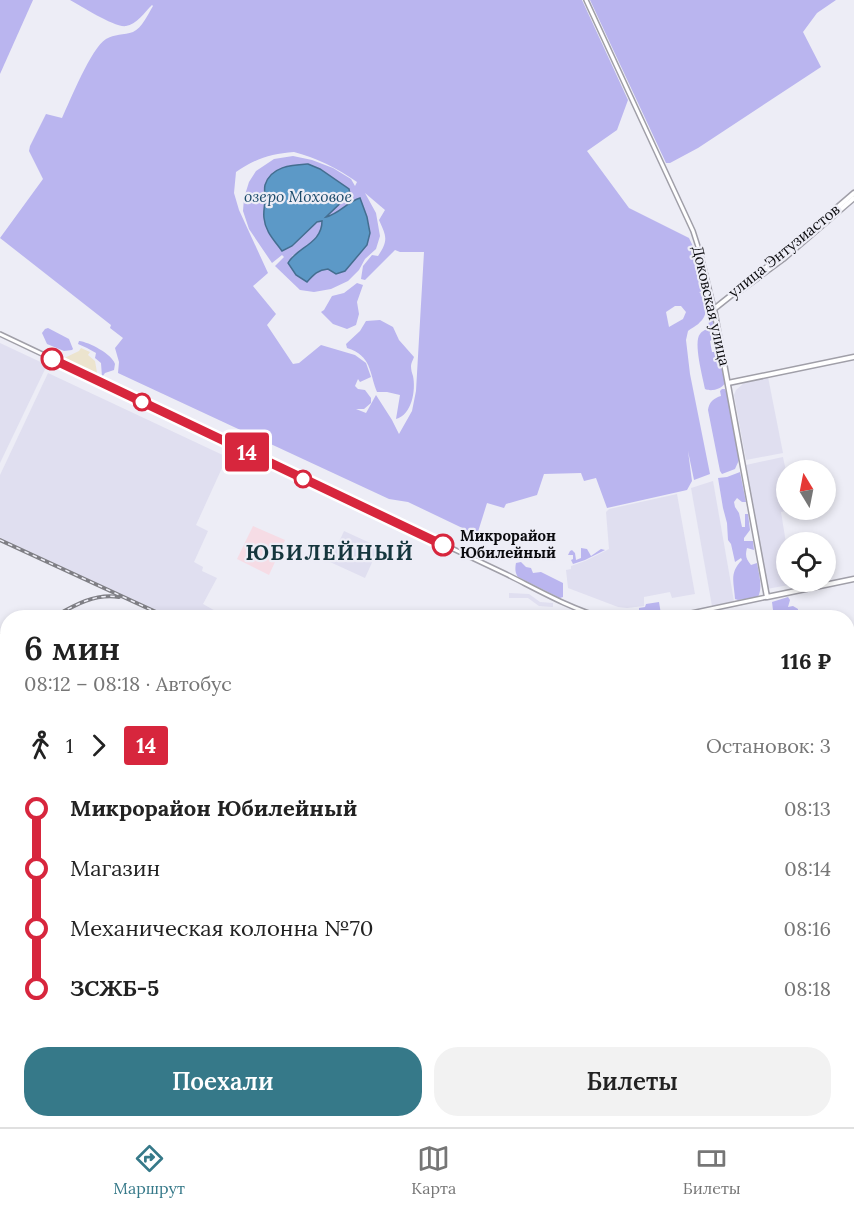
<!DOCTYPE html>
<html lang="ru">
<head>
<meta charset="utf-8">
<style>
  :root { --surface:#fff; --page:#f2f2f2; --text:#222; --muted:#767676; --line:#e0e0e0; --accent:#367989 }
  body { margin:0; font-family:Lora,serif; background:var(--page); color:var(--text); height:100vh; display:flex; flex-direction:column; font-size:22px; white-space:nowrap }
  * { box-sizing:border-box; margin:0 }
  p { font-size:20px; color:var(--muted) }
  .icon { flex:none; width:33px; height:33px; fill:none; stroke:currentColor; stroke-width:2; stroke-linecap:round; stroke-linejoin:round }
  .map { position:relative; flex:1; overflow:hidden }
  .panel { position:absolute; left:0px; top:610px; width:855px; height:518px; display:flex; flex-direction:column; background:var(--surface); border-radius:24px 24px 0 0; box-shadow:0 3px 9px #0003 }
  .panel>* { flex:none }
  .badge { padding:0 12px; border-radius:4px; font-size:21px; line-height:39px }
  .needle { width:39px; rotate:350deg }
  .fabs { position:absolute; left:776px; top:460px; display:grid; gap:12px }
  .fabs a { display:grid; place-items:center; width:60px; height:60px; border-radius:50%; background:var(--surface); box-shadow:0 3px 9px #0003; font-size:30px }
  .map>.badge { position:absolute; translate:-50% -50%; box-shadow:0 0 0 3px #fff }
  .legs { display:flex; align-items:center; gap:9px; height:66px; padding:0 24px; font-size:20px }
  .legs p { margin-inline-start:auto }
  .summary { display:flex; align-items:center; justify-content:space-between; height:102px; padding:0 24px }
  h1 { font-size:33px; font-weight:600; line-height:45px }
  .action { display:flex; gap:12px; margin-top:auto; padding:12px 24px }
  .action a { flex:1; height:69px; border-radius:24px; background:var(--accent); color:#fff; font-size:24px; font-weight:600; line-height:69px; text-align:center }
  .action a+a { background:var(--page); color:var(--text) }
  ul { padding:0 24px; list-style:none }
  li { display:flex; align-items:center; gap:21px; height:60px; font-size:22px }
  li i { display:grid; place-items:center; width:9px; height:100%; margin:0 8px; background:currentColor }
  li i::after { content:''; width:15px; height:15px; margin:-8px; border:4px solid; border-radius:50%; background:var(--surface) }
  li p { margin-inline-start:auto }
  li:first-child i { background:linear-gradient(#0000 50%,currentColor 0) }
  li:last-child i { background:linear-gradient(currentColor 50%,#0000 0) }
  .tabs { display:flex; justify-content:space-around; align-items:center; height:84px; border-top:2px solid var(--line); background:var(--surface); font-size:16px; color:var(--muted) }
  .tabs a { display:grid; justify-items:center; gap:3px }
  .tabs .current { color:var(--accent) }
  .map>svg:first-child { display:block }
  .commercial { fill:#ece4ce }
  .built { fill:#e0dff0 }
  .education { fill:#f6dce5 }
  .green { fill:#bab5ef; fill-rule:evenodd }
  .water { fill:#5c99c7; stroke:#446e90; stroke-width:1.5 }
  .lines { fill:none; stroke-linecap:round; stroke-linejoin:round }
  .tertiary-casing { stroke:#a09fa8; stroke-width:6 }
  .secondary-casing { stroke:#a09fa8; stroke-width:7 }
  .tertiary { stroke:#fff; stroke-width:3 }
  .secondary { stroke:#fff; stroke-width:4 }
  .rail-casing { stroke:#7f7f85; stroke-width:4 }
  .rail { stroke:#ededf6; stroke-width:1.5; stroke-dasharray:4.5; stroke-linecap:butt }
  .line-1-casing { stroke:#fff; stroke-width:14 }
  .line-1 { stroke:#d7263d; stroke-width:9 }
  .stop-1-dot { fill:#fff; stroke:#d7263d; stroke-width:3 }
  .labels { text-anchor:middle; stroke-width:4.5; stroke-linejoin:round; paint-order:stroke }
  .street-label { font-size:15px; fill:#0b0b0e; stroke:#ededf6 }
  .stop-label { font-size:15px; font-weight:bold; fill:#0b0b0e; stroke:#ededf6; text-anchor:start }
  .water-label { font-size:16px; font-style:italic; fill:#1c4b6b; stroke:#ededf6 }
  .district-label { font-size:21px; font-weight:bold; letter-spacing:1.5px; fill:#15363d; stroke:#ededf6 }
</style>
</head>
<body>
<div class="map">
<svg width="854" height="1127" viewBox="0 0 854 1127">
  <rect width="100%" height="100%" fill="#ededf6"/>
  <!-- commercial -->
  <polygon class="commercial" points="81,348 90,352 88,355 95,361 98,378 60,360 79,351"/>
  <!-- built -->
  <g class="built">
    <polygon points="0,343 47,365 0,463"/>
    <polygon points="48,373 227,457 196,525 208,531 194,562 203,567 202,571 217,578 203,604 228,618 170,618 0,539 0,475"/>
    <polygon points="768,377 783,453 746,460 734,395 736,390 744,383"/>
    <polygon points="783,457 786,471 786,510 790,510 781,512 786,543 786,582 794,582 794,584 767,589 746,465"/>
    <polygon points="713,481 734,601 712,606 691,488"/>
    <polygon points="677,494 695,594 672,598 670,592 644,597 644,606 627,608 618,607 568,588 566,570 571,569 571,566 585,561 609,549 606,512 609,509"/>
    <polygon points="344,531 379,547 365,578 330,562"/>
    <polygon points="509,593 529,594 540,602 553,603 553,607 539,606 528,598 509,598"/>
    <polygon points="446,612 516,612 516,617 515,618 443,618"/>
  </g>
  <!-- education -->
  <polygon class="education" points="253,526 285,540 269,575 237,559"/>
  <!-- green -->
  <g class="green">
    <polygon points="0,0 33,0 0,74"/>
    <path d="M70 0H582L628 100 617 130 587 151 629 208 689 238 700 261 706 291 699 292 702 294C705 304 709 314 700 322 697 326 691 328 688 331L686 340 690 374 710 474 694 480 688 451 692 481 687 490 607 508 596 478 584 481 581 473 544 474 537 495 506 504 504 508 487 503 477 535 408 502 389 499 118 373 119 362 115 348 123 338 110 328 111 325 0 238 43 179 29 151 30 146 46 114 62 118C70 101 91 48 106 39 114 34 124 35 133 32 142 28 148 14 153 6L152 5C145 12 136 25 126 26 115 28 81 6 70 0ZM294 152C317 158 337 168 357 182L355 186 351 179 333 168 312 160 293 156 274 159 256 171 249 182 244 198 243 211 249 229 272 263 282 255 284 257 275 266 300 290 314 292 331 289 348 281 359 270 365 259 376 249 380 236 376 213 365 193 385 210 379 220C386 236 389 240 378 256L372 255 363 266 361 279 365 280 395 250 400 252H424L416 391 412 411 399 434 392 420 376 395 366 413 356 409H364L371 403V398L365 390 358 389 355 386 358 379 360 382 371 377 366 363 355 355 321 345 299 363 293 364 267 325 276 314 253 286 268 273 239 210 234 193 236 172C256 158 271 154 294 152ZM320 169 331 178 341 183 330 212 325 218C338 213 347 204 360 198L367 217 370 233 328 269 320 270 313 275 292 256C306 248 322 238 322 221 310 224 301 237 292 246L263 216 265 201 264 187ZM675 306H681L686 312 683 319 669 327 666 312Z"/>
    <polygon points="590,0 836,0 817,13 803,32 821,67 698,148 670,163 666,163"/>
    <polygon points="357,283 363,285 357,302 359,314 356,325 347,329 333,324 321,312 324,310 332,296 344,293"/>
    <path d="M714 319 717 337 710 341 712 352H718L725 383C722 389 711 392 705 389 703 378 693 342 700 334 702 331 705 330 708 328L709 321Z"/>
    <path d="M380 320 393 327 399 340 414 357C413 360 411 363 411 366 411 370 412 373 413 376 416 390 412 415 396 419L400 395 387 392H377C369 372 372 356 347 348L346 344 360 331 366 321Z"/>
    <polygon points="48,328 69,339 73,349 72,350 64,351 47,344 42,333 45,329"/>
    <path d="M79 341C89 342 112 354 115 364L114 370 105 373 102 377 101 363 95 358 96 353 87 348 78 344Z"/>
    <path d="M722 389H725L727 394 739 460 735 469 722 474 720 471 708 410C709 402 714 398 721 396L720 391Z"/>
    <path d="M740 472 746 502H742L737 498 734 502 735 507 739 513 742 527H745V514H748L750 530 744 538V541H753L754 550 747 548C745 556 746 559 751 565L757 563C759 575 763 587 758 597L738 600 735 599C734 582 729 573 742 560L741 558 735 562 731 544 728 540 727 523 723 508 718 478 727 477Z"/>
    <polygon points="581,548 587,549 591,556 601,549 605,550 585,560 573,564 571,560 573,559 573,555 568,555 570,551 572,550 575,553 576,560 581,558"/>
    <path d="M521 562 526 567 531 568 533 573 541 572 563 583V597L560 598 518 577C515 573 515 568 516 563Z"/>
    <polygon points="788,597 790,600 788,607 793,606 798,609 798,613 791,618 774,618 772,602"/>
    <polygon points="659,602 661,614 645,616 642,610 640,611 643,616 639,616 639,608 645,607 646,604"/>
    <polygon points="0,912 8,914 7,1013 0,1016"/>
    <polygon points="848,1003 854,1003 854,1038 848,1040"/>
    <polygon points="0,1019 7,1020 7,1025 6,1026 7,1027 7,1032 3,1035 0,1067"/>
    <polygon points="854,1094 854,1127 551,1127 551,1120 848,1120 848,1095"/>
    <polygon points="289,1121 434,1120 435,1127 256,1127"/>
    <rect x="437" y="1121" width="111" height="6"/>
  </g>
  <!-- water -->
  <g class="water">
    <path d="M308 164 320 169 349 189 350 194 326 217C339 214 347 202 360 198L367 217 370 233 367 245 345 271 336 274 328 269C318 270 314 274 307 282L296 275 288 263C297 247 322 244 322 221L317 222 292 246 282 251C274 240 265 231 264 218 263 212 265 205 265 199 265 195 264 189 265 185 271 166 292 165 308 164Z"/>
    <polygon points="0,760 8,763 7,914 0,912"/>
    <polygon points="854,891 854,999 848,1000 848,892"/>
    <polygon points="7,1032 8,1120 210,1120 210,1124 214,1125 226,1121 238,1121 231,1124 217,1127 0,1127 0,1068 3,1035"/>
  </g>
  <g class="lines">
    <defs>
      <g id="tertiary">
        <polyline points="586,0 693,231 701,256 714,309"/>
        <path d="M0 334 506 574C538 590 569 608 604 618"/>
        <polyline points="668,618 767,597"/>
      </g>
      <g id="secondary">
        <polyline points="854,193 782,255 714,309 767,597 854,579"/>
        <polyline points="737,293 783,259 854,198"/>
        <polyline points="728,383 854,357"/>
      </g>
    </defs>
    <!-- tertiary casing -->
    <use href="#tertiary" class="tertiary-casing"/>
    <!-- secondary casing -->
    <use href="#secondary" class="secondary-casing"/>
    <!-- tertiary -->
    <use href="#tertiary" class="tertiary"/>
    <!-- secondary -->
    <use href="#secondary" class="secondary"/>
    <defs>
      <g id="rail">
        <polyline points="0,540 169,618"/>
        <path d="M52 618C73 606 94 593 119 597"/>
        <polyline points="122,618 138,615 158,616"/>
        <polyline points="0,635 8,635"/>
        <polyline points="0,704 8,699"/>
      </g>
    </defs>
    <!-- rail casing -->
    <use href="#rail" class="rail-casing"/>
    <!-- rail -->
    <use href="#rail" class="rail"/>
  </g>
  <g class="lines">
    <defs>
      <polyline id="line-1" points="52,359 443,545"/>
    </defs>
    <!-- line-1 casing -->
    <use href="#line-1" class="line-1-casing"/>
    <!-- line-1 -->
    <use href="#line-1" class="line-1"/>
  </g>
  <!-- markers -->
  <g class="stop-1-dot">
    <circle cx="52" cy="359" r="10"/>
    <circle cx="142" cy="402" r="8"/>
    <circle cx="303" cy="479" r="8"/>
    <circle cx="443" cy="545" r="10"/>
  </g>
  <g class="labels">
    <!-- street labels -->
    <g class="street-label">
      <text transform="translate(784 251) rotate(-39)" y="5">улица Энтузиастов</text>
      <text transform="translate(711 306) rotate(77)" y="5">Доковская улица</text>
    </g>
    <!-- stop labels -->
    <g class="stop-label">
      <text x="460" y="541">Микрорайон<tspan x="460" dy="17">Юбилейный</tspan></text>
    </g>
    <!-- water labels -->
    <g class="water-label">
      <text x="298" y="202">озеро Моховое</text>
    </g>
    <!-- district labels -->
    <g class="district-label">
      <text x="330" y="560">ЮБИЛЕЙНЫЙ</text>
    </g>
  </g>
</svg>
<div class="fabs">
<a><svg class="needle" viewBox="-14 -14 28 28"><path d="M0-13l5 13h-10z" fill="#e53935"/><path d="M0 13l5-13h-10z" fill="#767676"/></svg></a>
<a><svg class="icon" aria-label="locate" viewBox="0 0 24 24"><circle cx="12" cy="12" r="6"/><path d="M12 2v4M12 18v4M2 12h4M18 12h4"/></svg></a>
</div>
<b class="badge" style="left:247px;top:452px;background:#d7263d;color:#fff">14</b>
<section class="panel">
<div class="summary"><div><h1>6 мин</h1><p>08:12 – 08:18 · Автобус</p></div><b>116 ₽</b></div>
<div class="legs"><svg class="icon" aria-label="walk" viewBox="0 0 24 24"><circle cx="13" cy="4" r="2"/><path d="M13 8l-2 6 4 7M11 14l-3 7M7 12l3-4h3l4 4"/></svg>1<svg class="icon" aria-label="forward" viewBox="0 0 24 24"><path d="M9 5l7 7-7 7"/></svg><b class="badge" style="background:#d7263d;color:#fff">14</b><p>Остановок: 3</p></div>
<ul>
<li><i style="color:#d7263d"></i><b>Микрорайон Юбилейный</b><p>08:13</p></li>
<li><i style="color:#d7263d"></i><span>Магазин</span><p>08:14</p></li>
<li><i style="color:#d7263d"></i><span>Механическая колонна №70</span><p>08:16</p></li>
<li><i style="color:#d7263d"></i><b>ЗСЖБ-5</b><p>08:18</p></li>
</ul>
<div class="action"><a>Поехали</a><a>Билеты</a></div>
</section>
</div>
<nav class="tabs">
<a class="current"><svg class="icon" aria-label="directions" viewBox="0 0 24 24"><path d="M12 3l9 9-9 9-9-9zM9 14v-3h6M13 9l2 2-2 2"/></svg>Маршрут</a>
<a><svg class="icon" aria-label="map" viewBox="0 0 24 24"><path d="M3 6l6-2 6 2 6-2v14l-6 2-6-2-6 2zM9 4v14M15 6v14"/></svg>Карта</a>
<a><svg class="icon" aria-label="tickets" viewBox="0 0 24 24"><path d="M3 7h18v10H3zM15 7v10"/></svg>Билеты</a>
</nav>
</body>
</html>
